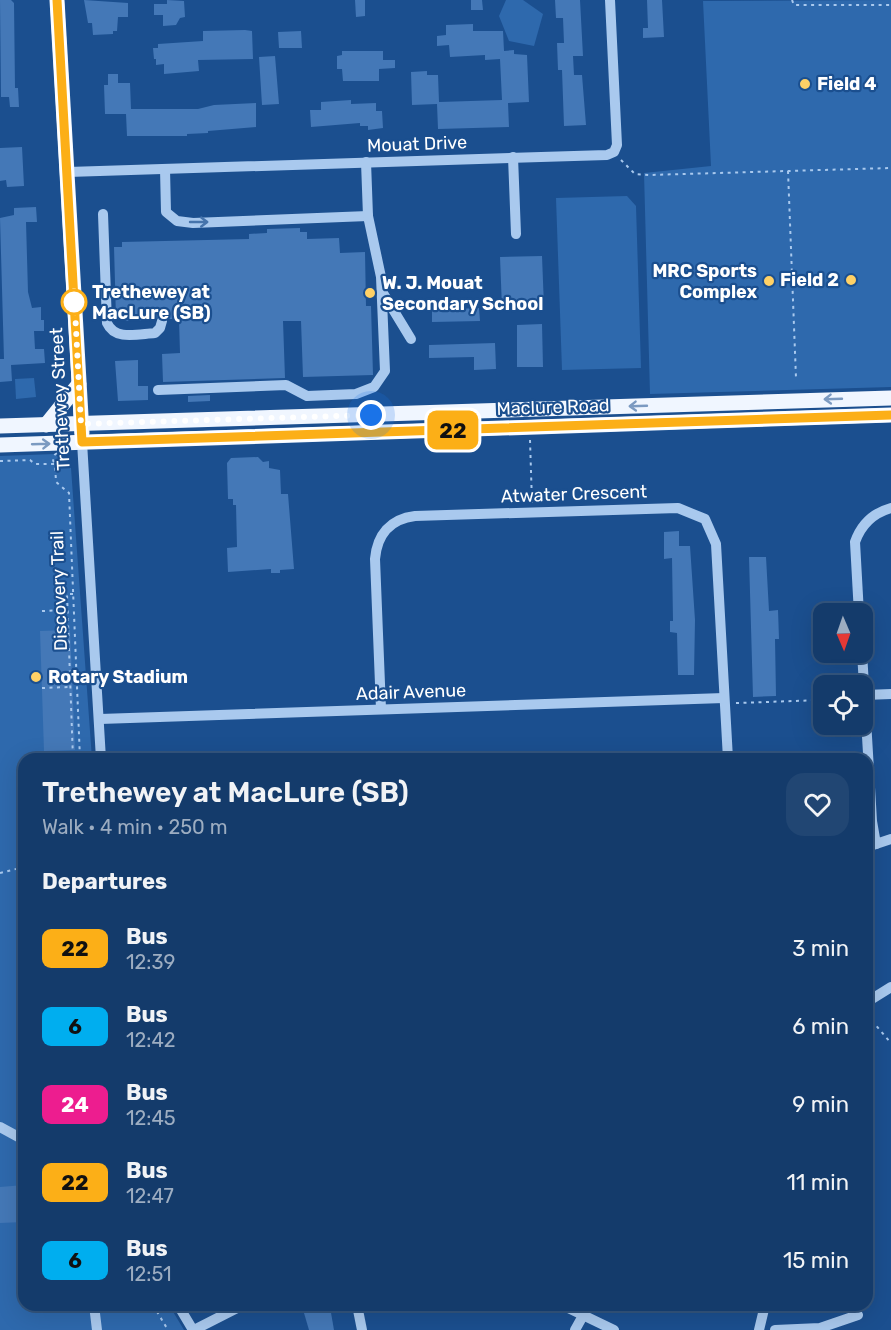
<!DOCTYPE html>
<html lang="en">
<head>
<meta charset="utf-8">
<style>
  :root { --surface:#143b6b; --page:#214673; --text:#f1f3f6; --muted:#9dadc1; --line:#33557e }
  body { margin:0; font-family:Rubik,sans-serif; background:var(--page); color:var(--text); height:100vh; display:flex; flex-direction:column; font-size:22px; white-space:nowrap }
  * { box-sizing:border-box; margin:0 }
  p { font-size:20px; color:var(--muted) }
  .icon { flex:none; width:33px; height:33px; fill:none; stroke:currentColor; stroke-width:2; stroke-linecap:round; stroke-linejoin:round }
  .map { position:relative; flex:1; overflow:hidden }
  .drawer { position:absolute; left:18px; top:753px; width:855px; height:558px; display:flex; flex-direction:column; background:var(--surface); border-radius:18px; box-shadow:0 6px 24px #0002,0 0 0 2px var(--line) }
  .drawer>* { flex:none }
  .badge { padding:0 12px; border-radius:9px; font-size:21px; line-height:39px }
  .needle { width:39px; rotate:178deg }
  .buttons { position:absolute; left:813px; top:603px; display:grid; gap:12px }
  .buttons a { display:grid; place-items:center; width:60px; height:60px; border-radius:12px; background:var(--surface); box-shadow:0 6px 24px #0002,0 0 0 2px var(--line); font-size:30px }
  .you { position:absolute; width:30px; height:30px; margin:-15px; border:4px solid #fff; border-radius:50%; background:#1a73e8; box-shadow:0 0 0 9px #1a73e833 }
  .map>.badge { position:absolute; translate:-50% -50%; box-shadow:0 0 0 3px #fff }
  h2 { padding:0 24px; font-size:22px; line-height:54px }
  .round { display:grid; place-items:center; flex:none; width:63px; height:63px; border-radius:18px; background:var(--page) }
  .summary { display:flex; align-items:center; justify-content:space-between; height:102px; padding:0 24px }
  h1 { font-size:28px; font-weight:600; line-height:45px }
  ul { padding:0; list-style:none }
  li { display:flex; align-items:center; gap:18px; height:78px; padding:0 24px }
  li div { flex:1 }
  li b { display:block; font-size:22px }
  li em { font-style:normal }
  li .badge { min-width:66px; font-weight:700; text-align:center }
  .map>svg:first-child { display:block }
  .green { fill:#2e69ad }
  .building { fill:#4478b7 }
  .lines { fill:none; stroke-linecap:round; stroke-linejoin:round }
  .path { stroke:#a9c9ee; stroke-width:2; stroke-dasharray:3 4.5; stroke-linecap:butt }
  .minor { stroke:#a9c9ee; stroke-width:10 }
  .major { stroke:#f0f6ff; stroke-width:15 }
  .oneway { stroke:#4674ac }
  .oneway2 { stroke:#7b9ac1 }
  .line-casing { stroke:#fff; stroke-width:14 }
  .line { stroke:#fcaf17; stroke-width:9 }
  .walk { stroke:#fff; stroke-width:6; stroke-dasharray:0 10.8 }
  .poi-dot { fill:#ffd166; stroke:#1b4f8f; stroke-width:2 }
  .stop-dot { fill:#fff; stroke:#fcaf17; stroke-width:3 }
  .labels { text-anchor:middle; stroke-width:4.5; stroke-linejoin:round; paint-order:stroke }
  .poi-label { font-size:18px; font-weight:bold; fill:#fff; stroke:#1b4f8f; text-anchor:start }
  .street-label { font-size:18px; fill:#fff; stroke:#1b4f8f }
  .stop-label { font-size:18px; font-weight:bold; fill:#fff; stroke:#1b4f8f; text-anchor:start }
</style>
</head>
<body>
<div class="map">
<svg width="891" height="1330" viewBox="0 0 891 1330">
  <rect width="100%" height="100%" fill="#1b4f8f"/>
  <!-- green -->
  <g class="green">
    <polygon points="506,0 523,0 543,14 534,46 509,41 499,16"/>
    <polygon points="891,0 891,387 650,394 644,173 711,166 703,1"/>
    <polygon points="627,196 636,206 641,368 562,370 556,198"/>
    <polygon points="34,378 36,397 16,399 15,379"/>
    <polygon points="55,454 71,468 92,759 24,759 24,1305 169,1305 184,1330 0,1330 0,456"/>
  </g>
  <!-- building -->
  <g class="building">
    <polygon points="0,0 11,0 14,3 15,88 18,88 19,107 10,107 9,97 1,97"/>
    <polygon points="84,0 128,3 128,17 118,17 117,31 113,31 113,34 93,35 92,23 88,23"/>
    <polygon points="167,0 184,1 185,17 180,18 176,25 163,26 163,15 154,15 154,4 167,4"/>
    <polygon points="355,0 365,0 365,16 356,17"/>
    <polygon points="471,0 482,0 483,10 471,10"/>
    <polygon points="555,0 580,0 583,56 573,56 574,75 582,75 586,125 564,126 562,70 558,70 557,43 564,43 563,18 556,18"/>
    <polygon points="647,0 662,0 664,37 643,38 643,28 648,28"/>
    <polygon points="473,24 473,31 503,31 504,51 514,50 514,54 527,55 529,102 508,103 509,127 438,129 437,104 412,105 411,72 427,71 427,75 438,75 439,102 502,100 500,59 485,60 485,55 450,57 449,45 437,46 437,36 446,35 446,25"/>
    <polygon points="245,30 252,31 253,59 198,60 199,71 164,74 164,64 156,65 156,59 154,59 153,48 158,48 158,44 203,41 203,31"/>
    <polygon points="301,31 302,48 279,48 278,32"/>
    <polygon points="342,51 383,51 383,60 395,60 395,68 379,69 379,81 343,81 342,69 337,69 337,56 342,55"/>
    <polygon points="275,56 279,104 262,105 259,57"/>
    <polygon points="108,74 118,74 118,83 130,83 131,109 198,109 214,105 256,103 256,127 208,131 208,133 187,134 187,136 127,136 126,114 105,114 104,85 108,85"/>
    <polygon points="351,100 351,104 376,103 376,111 382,111 383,128 368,130 368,126 360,126 360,123 311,127 310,110 321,110 321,102"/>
    <polygon points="22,147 24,186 7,187 6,180 0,181 0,148"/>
    <polygon points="36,207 37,222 26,222 28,292 32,308 41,307 41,320 44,320 44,331 34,331 35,349 44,349 45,363 11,365 12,381 0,382 0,359 4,359 0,218 14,215 14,208"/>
    <polygon points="300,228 300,232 307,232 307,239 339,238 340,253 365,252 366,306 371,306 373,375 303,377 301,321 283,321 285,378 163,382 162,354 180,353 179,319 169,319 161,314 155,320 124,321 124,318 116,318 114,247 122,247 122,242 249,239 249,234 267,233 267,229"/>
    <polygon points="542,256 544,307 502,308 500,257"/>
    <polygon points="479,308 480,321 432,322 432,310"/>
    <polygon points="542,324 543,367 517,367 517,325"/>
    <polygon points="495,343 496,369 474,370 474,357 429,358 429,345"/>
    <polygon points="138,360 138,386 148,386 148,400 118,401 115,361"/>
    <polygon points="210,395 210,401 188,402 188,396"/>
    <polygon points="258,457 263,462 269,461 269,468 280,470 281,494 288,494 294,569 280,570 280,573 271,573 271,569 228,572 227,548 237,547 236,505 233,505 233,499 228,499 227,463 231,458"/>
    <polygon points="679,531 679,546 690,546 695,620 694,675 678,675 677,633 670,632 670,621 673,621 672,558 664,559 664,532"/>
    <polygon points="749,557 766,557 769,611 778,610 779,639 775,639 776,696 753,697"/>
    <polygon points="70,630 75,750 44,751 40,631"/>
    <polygon points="24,1185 24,1222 0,1223 0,1187"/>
    <polygon points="330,1307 334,1330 309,1330 304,1313"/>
  </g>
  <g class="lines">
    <!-- path -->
    <g class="path">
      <polyline points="792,0 794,5 891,5"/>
      <polyline points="621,160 635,174 649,175 891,168"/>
      <polyline points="788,171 796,378"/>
      <polyline points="530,440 532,503"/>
      <circle cx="59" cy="459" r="6"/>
      <polyline points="0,461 30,460 35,464 55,464 56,482 69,493 80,759"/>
      <polyline points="73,594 67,594 73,759"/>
      <polyline points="42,611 67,610"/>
      <polyline points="42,688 69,687"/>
      <polyline points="736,703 824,700"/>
      <polyline points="0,873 24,867"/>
      <polyline points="867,1015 891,1043"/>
      <polyline points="153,1305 168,1330"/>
    </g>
    <!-- minor -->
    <g class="minor">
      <polyline points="513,157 516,234"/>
      <polyline points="165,169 166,212 177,221 193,223 368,216"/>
      <polyline points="68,172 607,155 614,152 617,145 610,0"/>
      <path d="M103 214 107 323C115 341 138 334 155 333L160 328 162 321"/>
      <polyline points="383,293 411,339"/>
      <polyline points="158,390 286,385 307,396 356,394 374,387 385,371 381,277 368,216 366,162"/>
      <polyline points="82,442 101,759"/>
      <path d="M859 614 855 542C861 525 873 513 891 508"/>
      <polyline points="862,652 872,821 876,844"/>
      <polyline points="865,695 891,694"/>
      <path d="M381 709 375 559C377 535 390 519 415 516L678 508 705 519 716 544 728 759"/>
      <polyline points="100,719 724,698"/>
      <polyline points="867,847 891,839"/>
      <polyline points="867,1002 891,987"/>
      <polyline points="0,1127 24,1140"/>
      <polyline points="94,1305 97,1330"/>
      <polyline points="178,1305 193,1330"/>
      <polyline points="357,1305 362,1330"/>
      <polyline points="562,1305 614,1330"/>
      <polyline points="194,1330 243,1305"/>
      <polyline points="575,1330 589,1305"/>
      <polyline points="759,1330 765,1305"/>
      <polyline points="775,1330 820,1328 858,1315"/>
    </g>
    <!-- major -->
    <g class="major">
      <polyline points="57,0 82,433"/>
      <polyline points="46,425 79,384"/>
      <polyline points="0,426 891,398"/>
      <polyline points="0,445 891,415"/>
    </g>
  </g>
  <!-- one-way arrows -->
  <defs><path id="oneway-shaft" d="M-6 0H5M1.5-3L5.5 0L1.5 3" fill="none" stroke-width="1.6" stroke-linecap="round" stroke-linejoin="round" transform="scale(1.5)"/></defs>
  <use class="oneway" href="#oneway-shaft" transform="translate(199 222)"/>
  <g class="oneway2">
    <use href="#oneway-shaft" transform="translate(833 399) rotate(178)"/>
    <use href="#oneway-shaft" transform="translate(638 406) rotate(178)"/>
    <use href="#oneway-shaft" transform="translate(41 444) rotate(-2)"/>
  </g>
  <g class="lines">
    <defs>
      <polyline id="line" points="57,0 82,442 891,415"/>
    </defs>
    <!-- line casing -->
    <use href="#line" class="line-casing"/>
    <!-- line -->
    <use href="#line" class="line"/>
    <!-- walk -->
    <polyline class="walk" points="74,302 74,291 81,424 371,415"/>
  </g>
  <!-- markers -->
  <g class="poi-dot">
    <circle cx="805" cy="84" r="6"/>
    <circle cx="851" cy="280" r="6"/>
    <circle cx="769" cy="281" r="6"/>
    <circle cx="370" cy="293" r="6"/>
    <circle cx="36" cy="677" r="6"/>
  </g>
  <circle class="stop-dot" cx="74" cy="302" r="12"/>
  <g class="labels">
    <!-- poi labels -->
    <g class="poi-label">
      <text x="817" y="90">Field 4</text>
      <text x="757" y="277" text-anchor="end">MRC Sports<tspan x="757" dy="21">Complex</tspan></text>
      <text x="839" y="286" text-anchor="end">Field 2</text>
      <text x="382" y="289">W. J. Mouat<tspan x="382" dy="21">Secondary School</tspan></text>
      <text x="48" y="683">Rotary Stadium</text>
    </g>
    <!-- street labels -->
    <g class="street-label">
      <text transform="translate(417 144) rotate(-2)" y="6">Mouat Drive</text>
      <text transform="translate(60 399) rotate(-93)" y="6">Trethewey Street</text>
      <text transform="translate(553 407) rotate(-2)" y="6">Maclure Road</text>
      <text transform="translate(574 494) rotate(-2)" y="6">Atwater Crescent</text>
      <text transform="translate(59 591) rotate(-92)" y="6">Discovery Trail</text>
      <text transform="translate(411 692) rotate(-2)" y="6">Adair Avenue</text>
    </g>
    <!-- stop labels -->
    <g class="stop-label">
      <text x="92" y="298">Trethewey at<tspan x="92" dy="21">MacLure (SB)</tspan></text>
    </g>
  </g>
</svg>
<div class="buttons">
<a><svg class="needle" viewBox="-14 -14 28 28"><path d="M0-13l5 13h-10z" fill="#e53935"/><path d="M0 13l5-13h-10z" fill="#9dadc1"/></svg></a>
<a><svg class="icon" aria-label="locate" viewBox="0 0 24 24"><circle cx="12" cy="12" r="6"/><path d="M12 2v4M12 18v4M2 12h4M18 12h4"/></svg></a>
</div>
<div class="you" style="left:371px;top:415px"></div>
<b class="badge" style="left:453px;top:430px;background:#fcaf17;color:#111">22</b>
<section class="drawer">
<div class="summary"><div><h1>Trethewey at MacLure (SB)</h1><p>Walk · 4 min · 250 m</p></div><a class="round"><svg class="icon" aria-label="heart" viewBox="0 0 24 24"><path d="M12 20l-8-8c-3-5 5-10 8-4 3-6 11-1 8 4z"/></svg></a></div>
<h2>Departures</h2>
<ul>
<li><span class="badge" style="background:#fcaf17;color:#111">22</span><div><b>Bus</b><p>12:39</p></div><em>3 min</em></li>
<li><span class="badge" style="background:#00aeef;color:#111">6</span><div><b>Bus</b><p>12:42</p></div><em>6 min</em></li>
<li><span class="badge" style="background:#ed1d8f;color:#fff">24</span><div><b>Bus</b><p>12:45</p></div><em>9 min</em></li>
<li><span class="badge" style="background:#fcaf17;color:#111">22</span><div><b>Bus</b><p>12:47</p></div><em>11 min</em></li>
<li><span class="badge" style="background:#00aeef;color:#111">6</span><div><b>Bus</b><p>12:51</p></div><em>15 min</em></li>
</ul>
</section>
</div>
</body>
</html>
